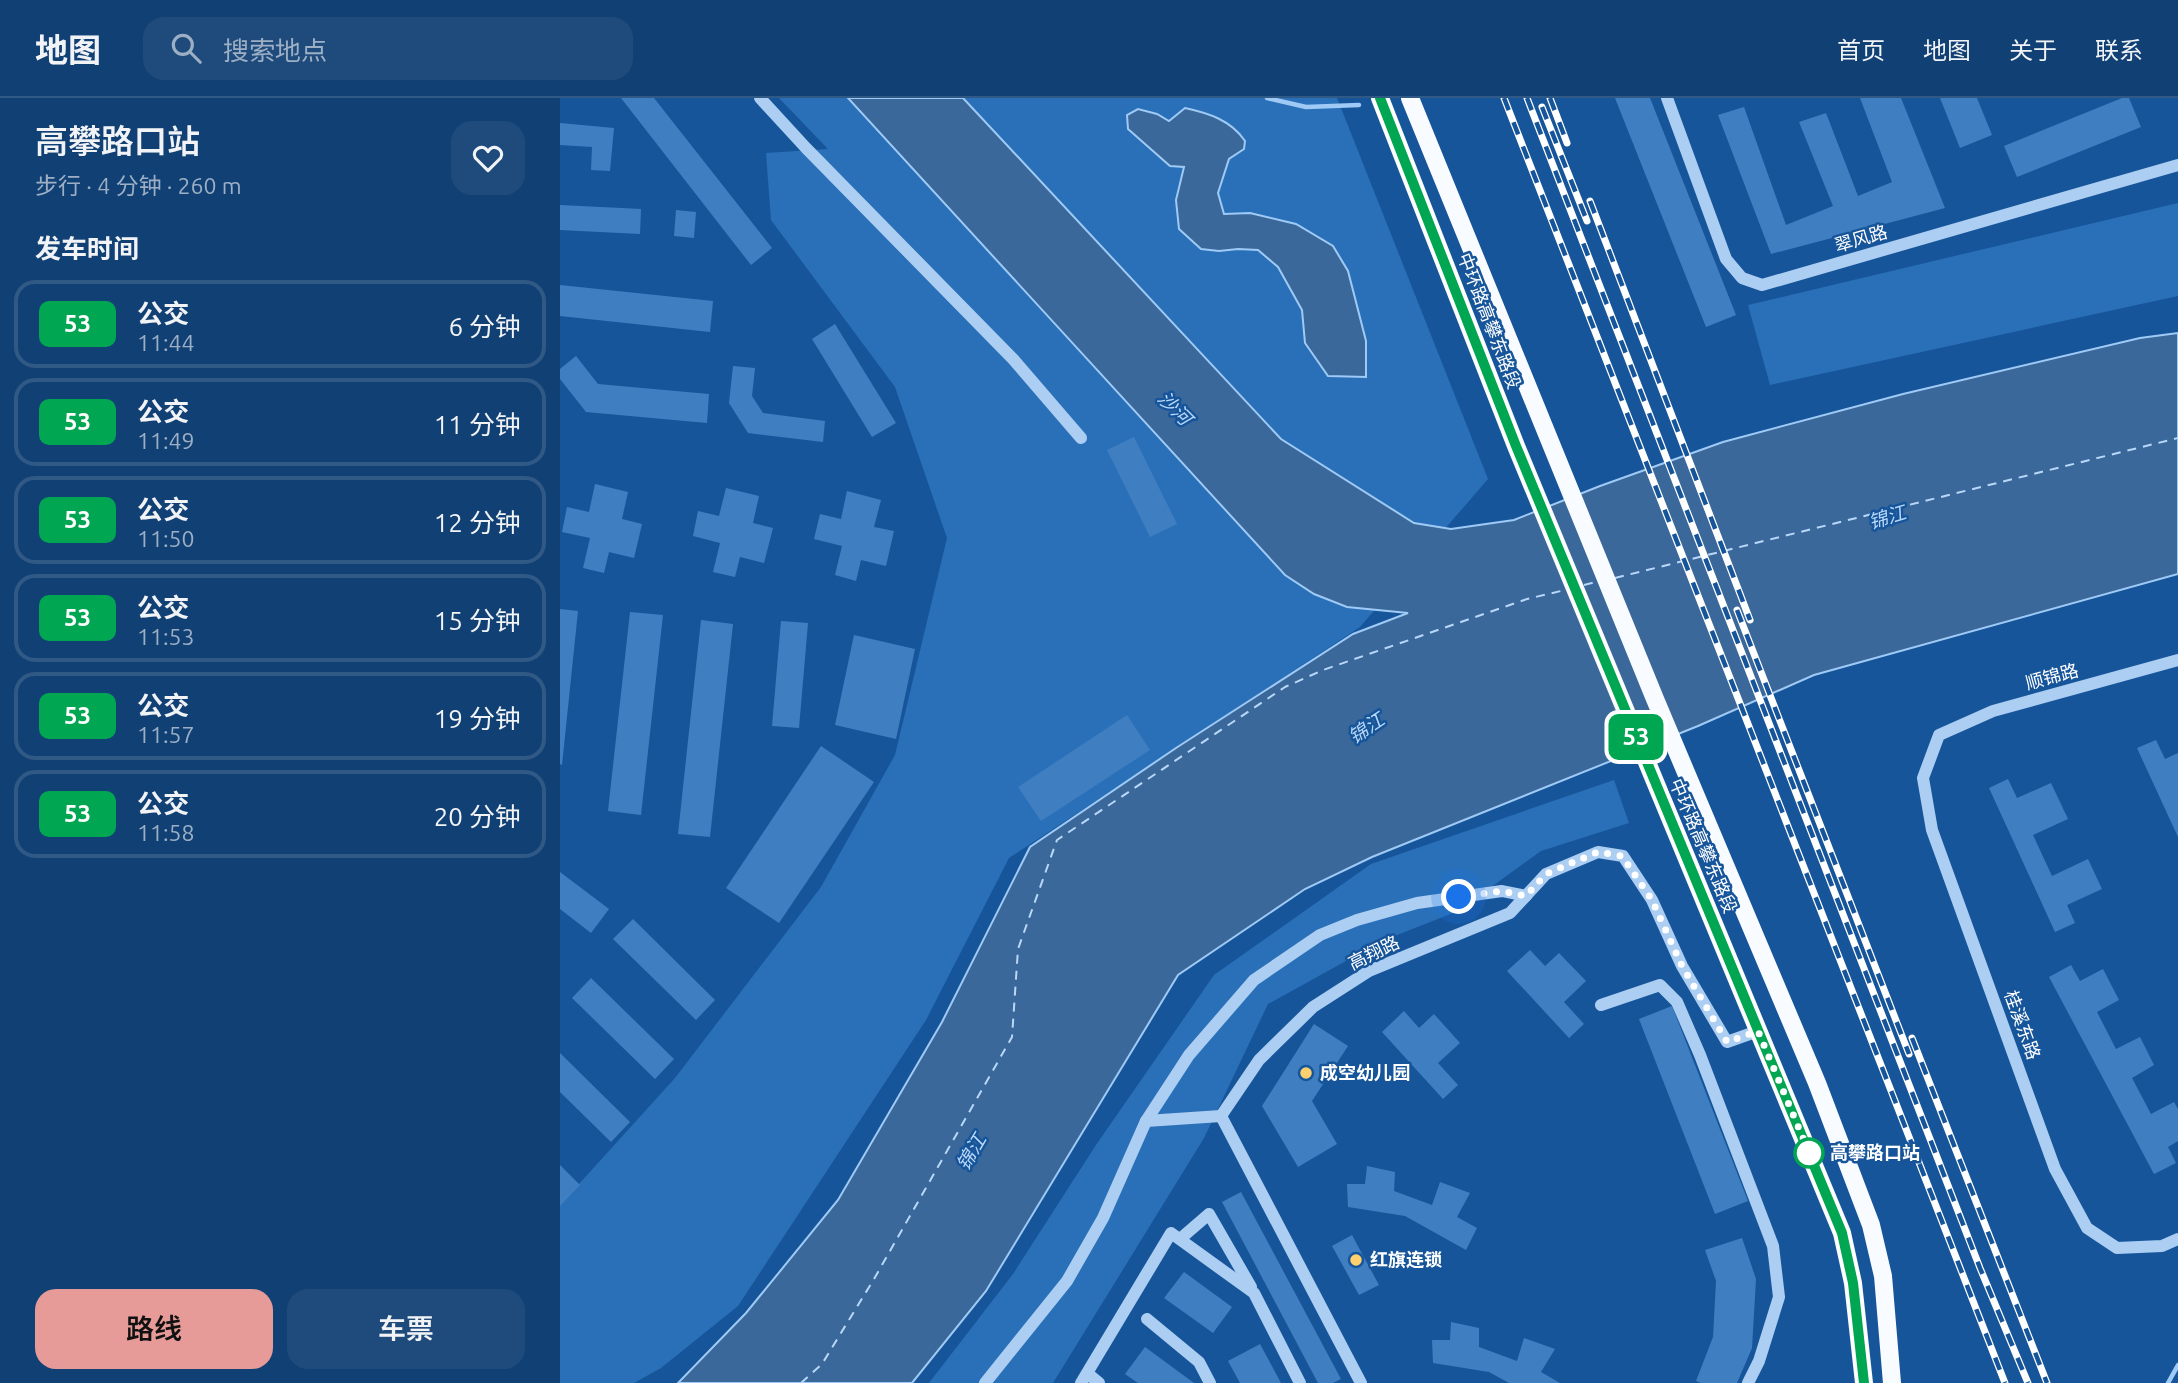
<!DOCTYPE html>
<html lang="zh">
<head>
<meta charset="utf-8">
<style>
  :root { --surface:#114074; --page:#1e4b7c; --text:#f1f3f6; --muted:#9cafc5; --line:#305986; --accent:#e69b98 }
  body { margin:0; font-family:Ubuntu,"Noto Sans SC",sans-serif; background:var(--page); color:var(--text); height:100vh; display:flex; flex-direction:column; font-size:26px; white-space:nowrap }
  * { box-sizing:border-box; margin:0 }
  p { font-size:23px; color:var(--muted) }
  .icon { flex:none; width:38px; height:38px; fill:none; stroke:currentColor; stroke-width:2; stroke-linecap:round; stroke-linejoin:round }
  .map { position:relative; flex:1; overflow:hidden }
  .details { display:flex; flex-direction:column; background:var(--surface); width:560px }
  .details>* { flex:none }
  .badge { padding:0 14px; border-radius:10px; font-size:24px; line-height:46px }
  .you { position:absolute; width:35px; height:35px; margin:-18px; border:5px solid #fff; border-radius:50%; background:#1a73e8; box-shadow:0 0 0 10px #1a73e833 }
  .map>.badge { position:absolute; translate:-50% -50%; box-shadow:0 0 0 4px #fff }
  h2 { padding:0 35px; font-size:26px; line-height:63px }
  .round { display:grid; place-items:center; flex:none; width:74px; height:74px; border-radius:21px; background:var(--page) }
  .summary { display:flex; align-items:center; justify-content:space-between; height:119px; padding:0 35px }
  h1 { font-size:33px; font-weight:600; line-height:52px }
  .action { display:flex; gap:14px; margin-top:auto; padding:14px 35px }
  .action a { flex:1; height:80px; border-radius:21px; background:var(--accent); color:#111; font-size:28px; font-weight:600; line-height:80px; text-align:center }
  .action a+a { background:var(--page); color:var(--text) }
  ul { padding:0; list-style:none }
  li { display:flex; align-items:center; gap:21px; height:88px; margin:0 14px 10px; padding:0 21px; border:4px solid var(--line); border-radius:21px }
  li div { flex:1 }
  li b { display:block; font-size:26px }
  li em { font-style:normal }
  li .badge { min-width:77px; font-weight:700; text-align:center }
  header { display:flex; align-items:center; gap:42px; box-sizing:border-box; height:98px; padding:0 35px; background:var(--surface); border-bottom:2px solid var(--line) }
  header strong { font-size:33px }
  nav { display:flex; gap:38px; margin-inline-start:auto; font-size:24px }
  .search { width:490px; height:63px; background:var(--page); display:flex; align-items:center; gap:18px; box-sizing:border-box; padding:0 24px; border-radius:21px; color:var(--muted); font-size:26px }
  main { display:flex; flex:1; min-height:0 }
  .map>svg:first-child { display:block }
  .green { fill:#2a70b8 }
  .water { fill:#3b689a; stroke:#9fcaf5; stroke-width:2 }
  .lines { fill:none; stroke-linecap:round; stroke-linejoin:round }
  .stream { stroke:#9fcaf5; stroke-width:4.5 }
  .ferry { stroke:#b9d8f9; stroke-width:2; stroke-dasharray:9 7; stroke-linecap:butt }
  .building { fill:#3f7fc1 }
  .minor { stroke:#accef2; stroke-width:12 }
  .major { stroke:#f8fbff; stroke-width:18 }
  .rail-casing { stroke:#fff; stroke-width:7 }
  .rail { stroke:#17559b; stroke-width:4.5; stroke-dasharray:13; stroke-linecap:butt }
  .line-casing { stroke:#fff; stroke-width:16 }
  .line { stroke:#00a651; stroke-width:10 }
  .walk { stroke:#fff; stroke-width:7; stroke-dasharray:0 12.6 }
  .poi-dot { fill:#ffd06e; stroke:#17559b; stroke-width:2.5 }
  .stop-dot { fill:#fff; stroke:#00a651; stroke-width:3.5 }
  .labels { text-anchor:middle; stroke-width:5; stroke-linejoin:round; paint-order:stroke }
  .street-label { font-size:18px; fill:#fff; stroke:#17559b }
  .poi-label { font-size:18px; font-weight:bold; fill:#fff; stroke:#17559b; text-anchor:start }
  .stop-label { font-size:18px; font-weight:bold; fill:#fff; stroke:#17559b; text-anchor:start }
  .water-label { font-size:19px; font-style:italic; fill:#b9d8f9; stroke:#17559b }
</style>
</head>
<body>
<header>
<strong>地图</strong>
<div class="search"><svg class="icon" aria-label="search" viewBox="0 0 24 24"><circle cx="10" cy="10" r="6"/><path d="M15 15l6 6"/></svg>搜索地点</div>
<nav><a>首页</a><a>地图</a><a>关于</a><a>联系</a></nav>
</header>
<main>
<section class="details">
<div class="summary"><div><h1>高攀路口站</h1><p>步行 · 4 分钟 · 260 m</p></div><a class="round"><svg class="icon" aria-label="heart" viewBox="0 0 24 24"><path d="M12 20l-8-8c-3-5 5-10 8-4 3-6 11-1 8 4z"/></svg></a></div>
<h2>发车时间</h2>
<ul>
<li><span class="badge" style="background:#00a651;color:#fff">53</span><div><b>公交</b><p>11:44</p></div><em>6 分钟</em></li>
<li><span class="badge" style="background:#00a651;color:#fff">53</span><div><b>公交</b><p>11:49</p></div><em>11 分钟</em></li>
<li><span class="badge" style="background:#00a651;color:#fff">53</span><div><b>公交</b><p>11:50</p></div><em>12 分钟</em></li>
<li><span class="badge" style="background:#00a651;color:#fff">53</span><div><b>公交</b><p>11:53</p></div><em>15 分钟</em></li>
<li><span class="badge" style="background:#00a651;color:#fff">53</span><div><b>公交</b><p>11:57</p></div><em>19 分钟</em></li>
<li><span class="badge" style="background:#00a651;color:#fff">53</span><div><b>公交</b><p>11:58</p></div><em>20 分钟</em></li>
</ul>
<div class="action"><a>路线</a><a>车票</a></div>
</section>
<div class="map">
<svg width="1618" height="1285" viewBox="0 0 1618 1285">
  <rect width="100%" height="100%" fill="#17559b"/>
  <!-- green -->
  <g class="green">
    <polygon points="219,0 777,0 928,381 800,529 449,760 366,922 178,1208 101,1270 74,1285 0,1285 0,1107 115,980 261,789 335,657 387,440 335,289 211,122 206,55 268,51"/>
    <polygon points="1618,105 1618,198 1210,287 1188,207"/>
    <polygon points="1054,682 1069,725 981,753 898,813 822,843 708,906 644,1040 493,1285 369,1285 453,1176 536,1047 654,877 811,766"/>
  </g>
  <!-- water -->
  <g class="water">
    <polygon points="288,0 403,0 721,341 854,425 891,431 954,422 1040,388 1163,344 1343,296 1580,240 1618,235 1618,476 1254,577 1138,628 812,759 745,791 618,877 426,1193 352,1285 118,1285 186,1215 278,1102 382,924 470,749 616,650 793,536 848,515 787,509 754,496 725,477"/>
    <path d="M625 10C648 15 671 22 685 43L684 51 669 61 658 95 664 116 690 115 736 126 773 148 788 173 806 243V279L768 278 745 245 742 212 718 169 698 152 678 151 659 153 641 151 619 131 616 102 624 69 610 68 568 31 567 17 578 11 597 16 609 23Z"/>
  </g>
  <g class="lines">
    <!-- stream -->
    <g class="stream">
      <polyline points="707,0 746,9 799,7"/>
      <polyline points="1608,1285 1618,1267"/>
    </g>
    <!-- ferry -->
    <g class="ferry">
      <polyline points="1055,480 1618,340"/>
      <polyline points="1024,487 1039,483"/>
      <polyline points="241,1285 262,1266 314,1181 452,939 458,851 497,742 725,589 763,572 967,501 1005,492"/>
    </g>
  </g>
  <!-- building -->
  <g class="building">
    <polygon points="61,0 94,0 212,150 191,167"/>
    <polygon points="1055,0 1090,0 1176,217 1146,229"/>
    <polygon points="1300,0 1341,0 1385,110 1211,156 1158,17 1184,9 1226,127 1273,108 1239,24 1266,15 1298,98 1332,84"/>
    <polygon points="1380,0 1417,0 1432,37 1400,50"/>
    <polygon points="1562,0 1569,0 1581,29 1457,79 1444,48"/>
    <polygon points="0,25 54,30 50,73 31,72 32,49 0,47"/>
    <polygon points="0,107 81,111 80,136 0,132"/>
    <polygon points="116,112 136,114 134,140 114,138"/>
    <polygon points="0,187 153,203 150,234 0,218"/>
    <polygon points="275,226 336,325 312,339 252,241"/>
    <polygon points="16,258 38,286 149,296 147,325 26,314 0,281 0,271"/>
    <polygon points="173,268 195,270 192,298 203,315 265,323 263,344 188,335 169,305"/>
    <polygon points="574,339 617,426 590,439 547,352"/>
    <polygon points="35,386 68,394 62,421 82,426 74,460 49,454 44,475 23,470 30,440 2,434 7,409 29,414"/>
    <polygon points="166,390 199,398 193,425 213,430 204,465 180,459 175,479 153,474 160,445 133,438 138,413 159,418"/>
    <polygon points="287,393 321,402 314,429 334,433 326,468 301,462 296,483 275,477 282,448 254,441 260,416 281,421"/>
    <polygon points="0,511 18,513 2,667 0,666"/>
    <polygon points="70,514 103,517 81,717 48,713"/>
    <polygon points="141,522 173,526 150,739 118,736"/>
    <polygon points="221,523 248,525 239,630 212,628"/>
    <polygon points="294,537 355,551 336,641 275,627"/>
    <polygon points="567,617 590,652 481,723 458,689"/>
    <polygon points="1596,642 1605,661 1618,655 1618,739 1577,650"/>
    <polygon points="261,648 314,684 219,825 166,790"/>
    <polygon points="1448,681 1457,700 1491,685 1508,721 1473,737 1492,778 1528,761 1542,791 1507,807 1515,825 1495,834 1429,690"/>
    <polygon points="0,774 49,811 31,835 0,811"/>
    <polygon points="73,821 155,902 136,922 53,841"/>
    <polygon points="970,852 985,868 999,855 1026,883 1004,904 1024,926 1009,940 947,873"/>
    <polygon points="1511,867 1520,883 1543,871 1559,902 1537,914 1556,951 1580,939 1594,967 1572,980 1591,1016 1614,1004 1618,1011 1618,1043 1608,1049 1616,1065 1594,1076 1489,879"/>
    <polygon points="31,880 114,961 95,981 12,900"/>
    <polygon points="1112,908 1188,1103 1155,1116 1079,921"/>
    <polygon points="844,913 859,930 874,916 900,945 878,965 898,987 883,1001 822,934"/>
    <polygon points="754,926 788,948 752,1003 777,1046 738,1069 702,1008"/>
    <polygon points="0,955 70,1024 51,1044 0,994"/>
    <polygon points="0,1067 20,1087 0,1108"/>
    <polygon points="807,1068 835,1074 834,1093 872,1107 880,1084 910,1095 897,1119 917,1130 906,1152 845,1118 788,1109 787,1086 805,1086"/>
    <polygon points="681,1094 781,1281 773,1285 758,1285 662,1104"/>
    <polygon points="792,1137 819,1187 799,1197 772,1148"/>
    <polygon points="1182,1140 1196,1181 1192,1250 1177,1285 1141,1285 1136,1283 1153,1239 1156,1183 1145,1152"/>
    <polygon points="624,1174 672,1209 653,1235 604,1200"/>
    <polygon points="891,1224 919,1230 919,1249 957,1263 964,1240 995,1251 981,1274 1000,1285 949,1285 929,1274 873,1265 872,1242 890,1242"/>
    <polygon points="700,1246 721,1285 680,1285 668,1263"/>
    <polygon points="585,1249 634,1285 578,1285 565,1276"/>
  </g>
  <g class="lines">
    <!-- minor -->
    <g class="minor">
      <polyline points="200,0 246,50 453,261 521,340"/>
      <polyline points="1107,0 1166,161 1182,180 1202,187 1618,67"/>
      <polyline points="1618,562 1433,613 1379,637 1363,680 1372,732 1495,1071 1527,1130 1557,1150 1602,1148 1618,1141"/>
      <polyline points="1041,907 1100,887 1117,904 1140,957 1213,1148 1219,1199 1199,1263 1188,1285"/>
      <polyline points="586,1023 661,1018"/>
      <polyline points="620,1141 649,1116 691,1189"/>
      <polyline points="587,1221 639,1264 650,1285"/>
      <polyline points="528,1276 539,1285"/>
      <polyline points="425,1285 507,1183 543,1120 586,1023 629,957 694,882 760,837 797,822 857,805 942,793 966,798"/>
      <polyline points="521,1285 611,1135 694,1195 740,1285"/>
      <polyline points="801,1285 661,1018 699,962 753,909 809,873 950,815 986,776 1038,754 1063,758 1092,802 1122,868 1167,944 1198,933"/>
    </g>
    <!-- major -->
    <g class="major">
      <polyline points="820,0 956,348 1282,1135 1293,1185 1304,1285"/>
      <polyline points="850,0 1095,601 1257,985 1311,1127 1323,1178 1332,1285"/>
    </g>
    <defs>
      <g id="rail">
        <polyline points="944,0 1445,1285"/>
        <polyline points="967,0 1420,1170 1468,1285"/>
        <polyline points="990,0 1007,45"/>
        <polyline points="982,9 1027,123"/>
        <polyline points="1030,103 1190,522"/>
        <polyline points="1177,512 1349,956"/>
        <polyline points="1352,940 1487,1285"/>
      </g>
    </defs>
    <!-- rail casing -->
    <use href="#rail" class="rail-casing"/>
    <!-- rail -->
    <use href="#rail" class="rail"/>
  </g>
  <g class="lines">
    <defs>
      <polyline id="line" points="820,0 956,348 1282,1135 1293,1185 1304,1285"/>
    </defs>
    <!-- line casing -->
    <use href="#line" class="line-casing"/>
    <!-- line -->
    <use href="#line" class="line"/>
    <!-- walk -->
    <polyline class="walk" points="899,799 942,793 966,798 986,776 1021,761 1038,754 1062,758 1092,802 1122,868 1167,944 1198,933 1251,1059 1249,1055"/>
  </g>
  <!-- markers -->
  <g class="poi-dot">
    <circle cx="746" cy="975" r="7"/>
    <circle cx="796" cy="1162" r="7"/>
  </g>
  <circle class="stop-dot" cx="1249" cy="1055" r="14"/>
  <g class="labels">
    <!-- street labels -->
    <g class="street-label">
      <text transform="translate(1301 141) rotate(-16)" y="6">翠风路</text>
      <text transform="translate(929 223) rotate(69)" y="6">中环路高攀东路段</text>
      <text transform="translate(1492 579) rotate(-15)" y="6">顺锦路</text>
      <text transform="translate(1143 748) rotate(67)" y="6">中环路高攀东路段</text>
      <text transform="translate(814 855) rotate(-26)" y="6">高翔路</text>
      <text transform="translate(1462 927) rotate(70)" y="6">桂溪东路</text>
    </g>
    <!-- poi labels -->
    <g class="poi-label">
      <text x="760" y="981">成空幼儿园</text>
      <text x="810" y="1168">红旗连锁</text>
    </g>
    <!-- stop labels -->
    <g class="stop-label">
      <text x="1270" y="1061">高攀路口站</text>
    </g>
    <!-- water labels -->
    <g class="water-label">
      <text transform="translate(615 310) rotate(45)" y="7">沙河</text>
      <text transform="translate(1327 419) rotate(-17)" y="7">锦江</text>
      <text transform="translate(806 630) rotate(-34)" y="7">锦江</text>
      <text transform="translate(411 1054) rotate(-59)" y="7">锦江</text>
    </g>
  </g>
</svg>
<div class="you" style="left:899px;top:799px"></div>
<b class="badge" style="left:1076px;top:639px;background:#00a651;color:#fff">53</b>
</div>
</main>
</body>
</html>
